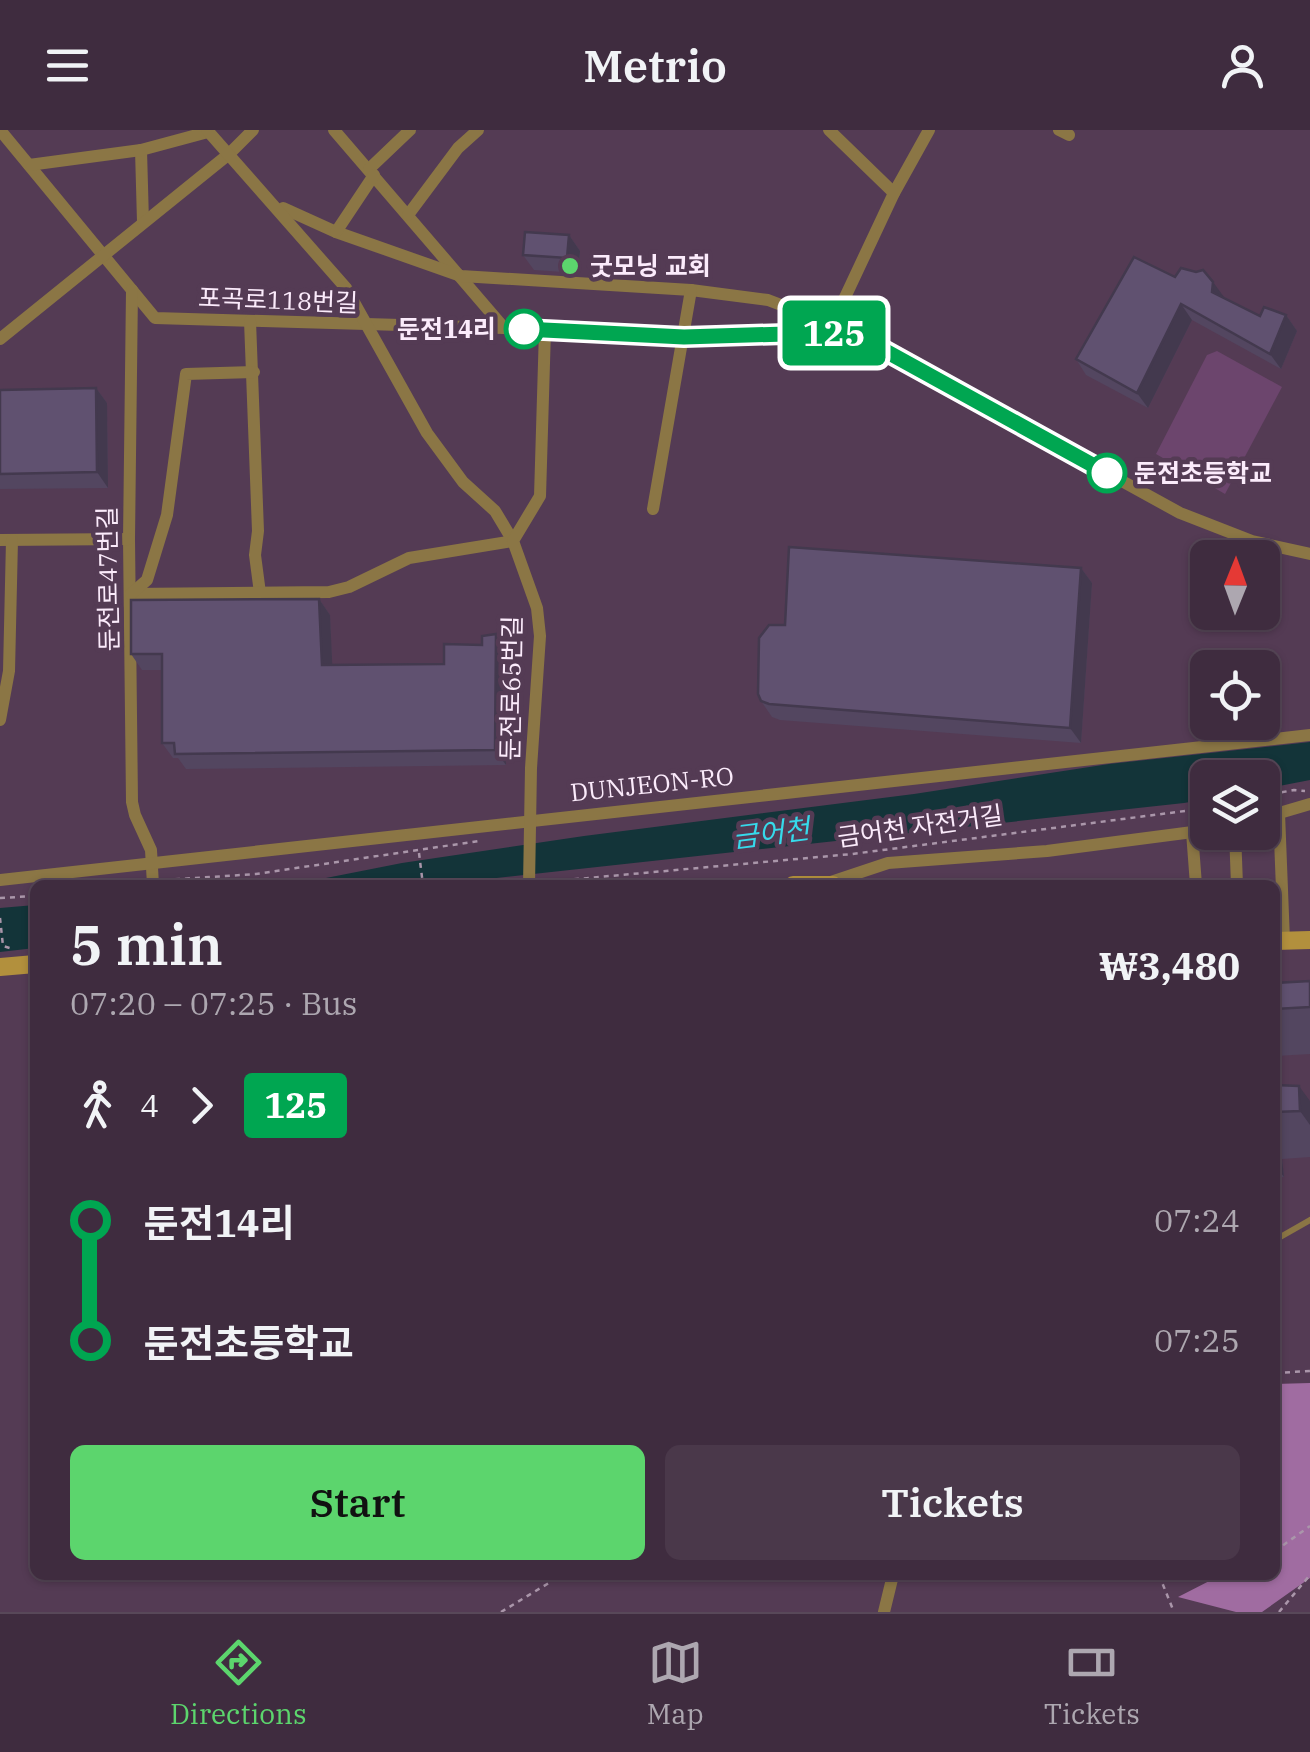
<!DOCTYPE html>
<html lang="en">
<head>
<meta charset="utf-8">
<style>
  :root { --surface:#3f2c3f; --page:#4a384a; --text:#f1f3f6; --muted:#ada7b0; --line:#584859; --accent:#5cd56d }
  body { margin:0; font-family:"IBM Plex Serif","Noto Sans KR",serif; background:var(--page); color:var(--text); height:100vh; display:flex; flex-direction:column; font-size:38px; white-space:nowrap }
  * { box-sizing:border-box; margin:0 }
  p { font-size:32px; color:var(--muted) }
  .icon { flex:none; width:55px; height:55px; fill:none; stroke:currentColor; stroke-width:2; stroke-linecap:round; stroke-linejoin:round }
  .map { position:relative; flex:1; overflow:hidden }
  .details { position:absolute; left:30px; top:750px; width:1250px; height:700px; display:flex; flex-direction:column; background:var(--surface); border-radius:15px; box-shadow:0 2px 8px #0004,0 0 0 2px var(--line) }
  .details>* { flex:none }
  .badge { padding:0 20px; border-radius:8px; font-size:35px; line-height:65px }
  .needle { width:65px; rotate:1deg }
  .buttons { position:absolute; left:1190px; top:410px; display:grid; gap:20px }
  .buttons a { display:grid; place-items:center; width:90px; height:90px; border-radius:15px; background:var(--surface); box-shadow:0 2px 8px #0004,0 0 0 2px var(--line); font-size:50px }
  .map>.badge { position:absolute; translate:-50% -50%; box-shadow:0 0 0 5px #fff }
  .legs { display:flex; align-items:center; gap:15px; height:110px; padding:0 40px; font-size:32px }
  .legs p { margin-inline-start:auto }
  .summary { display:flex; align-items:center; justify-content:space-between; height:170px; padding:0 40px }
  h1 { font-size:55px; font-weight:600; line-height:75px }
  .primary-button { display:flex; gap:20px; margin-top:auto; padding:20px 40px }
  .primary-button a { flex:1; height:115px; border-radius:15px; background:var(--accent); color:#111; font-size:40px; font-weight:600; line-height:115px; text-align:center }
  .primary-button a+a { background:var(--page); color:var(--text) }
  ul { padding:0 40px; list-style:none }
  li { display:flex; align-items:center; gap:35px; height:120px; font-size:38px }
  li i { display:grid; place-items:center; width:15px; height:100%; margin:0 12px; background:currentColor }
  li i::after { content:''; width:25px; height:25px; margin:-12px; border:8px solid; border-radius:50%; background:var(--surface) }
  li p { margin-inline-start:auto }
  li:first-child i { background:linear-gradient(#0000 50%,currentColor 0) }
  li:last-child i { background:linear-gradient(currentColor 50%,#0000 0) }
  header { display:flex; justify-content:space-between; align-items:center; height:130px; padding:0 40px; background:var(--surface); font-size:45px; font-weight:600 }
  .tabs { display:flex; justify-content:space-around; align-items:center; height:140px; border-top:2px solid var(--line); background:var(--surface); font-size:28px; color:var(--muted) }
  .tabs a { display:grid; justify-items:center; gap:5px }
  .tabs .current { color:var(--accent) }
  .map>svg:first-child { display:block }
  .green { fill:#6c456d }
  .forest { fill:#a06ca1 }
  .water { fill:#133439 }
  .lines { fill:none; stroke-linecap:round; stroke-linejoin:round }
  .path { stroke:#aa96aa; stroke-width:2.5; stroke-dasharray:5 5; stroke-linecap:butt }
  .lane { stroke:#8b7645; stroke-width:6 }
  .street { stroke:#8b7645; stroke-width:12 }
  .secondary { stroke:#b2903d; stroke-width:18 }
  .wall { fill:#534660 }
  .shaded-wall { fill:#43394e }
  .building { fill:#605170; stroke:#43394e; stroke-width:2.5 }
  .line-1-casing { stroke:#fff; stroke-width:22 }
  .line-1 { stroke:#00a651; stroke-width:15 }
  .poi-dot { fill:#5cd56d; stroke:#543b54; stroke-width:4 }
  .stop-1-dot { fill:#fff; stroke:#00a651; stroke-width:5 }
  .labels { text-anchor:middle; stroke-width:9; stroke-linejoin:round; paint-order:stroke }
  .poi-label { font-size:25px; font-weight:bold; fill:#fbebfb; stroke:#543b54; text-anchor:start }
  .street-label { font-size:25px; fill:#fbebfb; stroke:#543b54 }
  .stop-label { font-size:25px; font-weight:bold; fill:#fbebfb; stroke:#543b54; text-anchor:end }
  .water-label { font-size:28px; font-style:italic; fill:#36daeb; stroke:#543b54 }
</style>
</head>
<body>
<header><svg class="icon" aria-label="menu" viewBox="0 0 24 24"><path d="M4 6h16M4 12h16M4 18h16"/></svg>Metrio<svg class="icon" aria-label="person" viewBox="0 0 24 24"><circle cx="12" cy="8" r="4"/><path d="M4 21q1-7 8-7t8 7"/></svg></header>
<div class="map">
<svg width="1310" height="1482" viewBox="0 0 1310 1482">
  <rect width="100%" height="100%" fill="#543b54"/>
  <!-- green -->
  <polygon class="green" points="1217,221 1282,257 1225,364 1156,324 1207,225"/>
  <!-- forest -->
  <polygon class="forest" points="1310,1253 1310,1448 1262,1482 1236,1482 1178,1467 1221,1445 1275,1445 1275,1254"/>
  <!-- water -->
  <g class="water">
    <polygon points="1310,612 1310,650 1263,659 1262,648 1208,648 1207,669 1184,673 433,755 243,755 326,748 402,733 584,706 914,664 1109,634"/>
    <polygon points="35,775 35,818 0,822 0,778"/>
  </g>
  <g class="lines">
    <!-- path -->
    <g class="path">
      <polyline points="1262,666 1294,660 1305,661"/>
      <polyline points="419,723 423,755"/>
      <polyline points="165,750 256,744 479,711"/>
      <polyline points="544,752 852,724 1208,678"/>
      <polyline points="123,755 137,753"/>
      <polyline points="0,768 35,766"/>
      <polyline points="0,788 3,816 13,819"/>
      <polyline points="1275,1243 1310,1241"/>
      <polyline points="1275,1421 1310,1396"/>
      <polyline points="1159,1445 1174,1482"/>
      <polyline points="501,1482 562,1445"/>
      <polyline points="1279,1482 1310,1445"/>
    </g>
    <!-- lane -->
    <polyline class="lane" points="1275,1110 1310,1090"/>
    <!-- street -->
    <g class="street">
      <polyline points="0,0 155,188 504,198 683,207 851,202 1180,383 1252,411 1310,424"/>
      <polyline points="334,0 504,198"/>
      <polyline points="829,0 894,63"/>
      <polyline points="1059,0 1069,5"/>
      <polyline points="141,20 143,92"/>
      <polyline points="29,35 141,20 208,2"/>
      <polyline points="369,39 410,0"/>
      <polyline points="283,78 336,102 461,146 691,160 768,170 844,199"/>
      <polyline points="408,85 458,18 478,0"/>
      <polyline points="336,102 374,45"/>
      <polyline points="132,160 129,409 132,672 135,685 151,720 153,755"/>
      <polyline points="250,191 258,401 255,425 260,463"/>
      <polyline points="832,195 894,63 929,0"/>
      <polyline points="0,209 229,24 253,0"/>
      <polyline points="653,379 691,160"/>
      <polyline points="0,410 129,409"/>
      <polyline points="131,464 329,462 349,457 409,428 513,411 495,381 463,352 427,303 346,158 207,0"/>
      <polyline points="131,464 147,450 167,385 186,244 254,242"/>
      <polyline points="0,590 9,541 12,410"/>
      <polyline points="1279,683 1284,811"/>
      <polyline points="1262,688 1310,674"/>
      <polyline points="1192,702 1196,755"/>
      <polyline points="1235,702 1237,755"/>
      <polyline points="0,750 1310,605"/>
      <polyline points="825,754 888,733 1047,721 1208,700"/>
      <polyline points="529,755 531,638 540,506 537,478 513,411 540,366 545,200"/>
      <polyline points="884,1482 893,1445"/>
    </g>
    <!-- secondary -->
    <g class="secondary">
      <polyline points="793,755 833,755"/>
      <polyline points="1275,811 1310,810"/>
      <polyline points="0,837 35,834"/>
    </g>
  </g>
  <!-- wall -->
  <g class="wall">
    <polygon points="569,105 580,121 578,143 534,140 523,125"/>
    <polygon points="1175,147 1224,167 1260,186 1286,185 1297,201 1281,239 1192,190 1148,278 1086,245 1076,229"/>
    <polygon points="96,258 107,273 108,358 0,359 0,260"/>
    <polygon points="1081,438 1092,453 1081,613 780,590 772,587 761,571 785,495"/>
    <polygon points="319,469 330,485 332,535 444,534 507,519 506,635 186,639 178,628 173,628 162,613 162,540 142,540 131,524"/>
    <polygon points="1310,851 1310,924 1275,926 1275,853"/>
    <polygon points="1275,955 1310,971 1310,1027 1282,1029 1284,1047 1275,1048"/>
  </g>
  <!-- shaded-wall -->
  <g class="shaded-wall">
    <polygon points="569,105 580,121 578,143 567,128"/>
    <polygon points="1213,152 1224,167 1223,178 1212,162"/>
    <polygon points="1181,174 1192,190 1148,278 1137,263"/>
    <polygon points="1286,185 1297,201 1281,239 1270,224"/>
    <polygon points="96,258 107,273 108,358 97,342"/>
    <polygon points="1081,438 1092,453 1081,613 1070,598"/>
    <polygon points="319,469 330,485 333,551 322,535"/>
    <polygon points="496,504 507,519 506,635 495,620"/>
    <polygon points="1299,956 1310,971 1310,995 1300,981"/>
    <polygon points="1275,1019 1282,1029 1284,1047 1275,1035"/>
  </g>
  <!-- building -->
  <g class="building">
    <polygon points="525,102 569,105 567,128 523,125"/>
    <polygon points="1134,127 1175,147 1181,138 1196,142 1203,140 1213,152 1212,162 1260,186 1264,177 1286,185 1270,224 1181,174 1137,263 1076,229"/>
    <polygon points="96,258 97,342 0,344 0,260"/>
    <polygon points="789,417 1081,438 1070,598 769,574 761,571 758,564 759,508 769,495 785,495"/>
    <polygon points="319,469 322,535 444,534 444,514 482,515 482,506 496,504 495,620 175,624 174,613 162,613 162,524 131,524 131,470"/>
    <polygon points="1310,851 1310,877 1275,879 1275,853"/>
    <polygon points="1275,955 1299,956 1300,981 1275,982"/>
  </g>
  <g class="lines">
    <defs>
      <polyline id="line-1" points="524,199 684,207 851,202 1107,343"/>
    </defs>
    <!-- line-1 casing -->
    <use href="#line-1" class="line-1-casing"/>
    <!-- line-1 -->
    <use href="#line-1" class="line-1"/>
  </g>
  <!-- markers -->
  <circle class="poi-dot" cx="570" cy="136" r="10"/>
  <g class="stop-1-dot">
    <circle cx="524" cy="199" r="18"/>
    <circle cx="1107" cy="343" r="18"/>
  </g>
  <g class="labels">
    <!-- poi labels -->
    <g class="poi-label">
      <text x="590" y="145">굿모닝 교회</text>
    </g>
    <!-- street labels -->
    <g class="street-label">
      <text transform="translate(278 170) rotate(2)" y="9">포곡로118번길</text>
      <text transform="translate(108 449) rotate(-91)" y="9">둔전로47번길</text>
      <text transform="translate(511 558) rotate(-89)" y="9">둔전로65번길</text>
      <text transform="translate(652 654) rotate(-6)" y="9">DUNJEON-RO</text>
      <text transform="translate(920 696) rotate(-8)" y="9">금어천 자전거길</text>
    </g>
    <!-- stop labels -->
    <g class="stop-label">
      <text x="496" y="208">둔전14리</text>
      <text x="1134" y="352" text-anchor="start">둔전초등학교</text>
    </g>
    <!-- water labels -->
    <g class="water-label">
      <text transform="translate(771 703) rotate(-7)" y="10">금어천</text>
    </g>
  </g>
</svg>
<div class="buttons">
<a><svg class="needle" viewBox="-14 -14 28 28"><path d="M0-13l5 13h-10z" fill="#e53935"/><path d="M0 13l5-13h-10z" fill="#ada7b0"/></svg></a>
<a><svg class="icon" aria-label="locate" viewBox="0 0 24 24"><circle cx="12" cy="12" r="6"/><path d="M12 2v4M12 18v4M2 12h4M18 12h4"/></svg></a>
<a><svg class="icon" aria-label="layers" viewBox="0 0 24 24"><path d="M12 4l9 5-9 5-9-5zM3 14l9 5 9-5"/></svg></a>
</div>
<b class="badge" style="left:834px;top:203px;background:#00a651;color:#fff">125</b>
<section class="details">
<div class="summary"><div><h1>5 min</h1><p>07:20 – 07:25 · Bus</p></div><b>₩3,480</b></div>
<div class="legs"><svg class="icon" aria-label="walk" viewBox="0 0 24 24"><circle cx="13" cy="4" r="2"/><path d="M13 8l-2 6 4 7M11 14l-3 7M7 12l3-4h3l4 4"/></svg>4<svg class="icon" aria-label="forward" viewBox="0 0 24 24"><path d="M9 5l7 7-7 7"/></svg><b class="badge" style="background:#00a651;color:#fff">125</b></div>
<ul>
<li><i style="color:#00a651"></i><b>둔전14리</b><p>07:24</p></li>
<li><i style="color:#00a651"></i><b>둔전초등학교</b><p>07:25</p></li>
</ul>
<div class="primary-button"><a>Start</a><a>Tickets</a></div>
</section>
</div>
<nav class="tabs">
<a class="current"><svg class="icon" aria-label="directions" viewBox="0 0 24 24"><path d="M12 3l9 9-9 9-9-9zM9 14v-3h6M13 9l2 2-2 2"/></svg>Directions</a>
<a><svg class="icon" aria-label="map" viewBox="0 0 24 24"><path d="M3 6l6-2 6 2 6-2v14l-6 2-6-2-6 2zM9 4v14M15 6v14"/></svg>Map</a>
<a><svg class="icon" aria-label="tickets" viewBox="0 0 24 24"><path d="M3 7h18v10H3zM15 7v10"/></svg>Tickets</a>
</nav>
</body>
</html>
